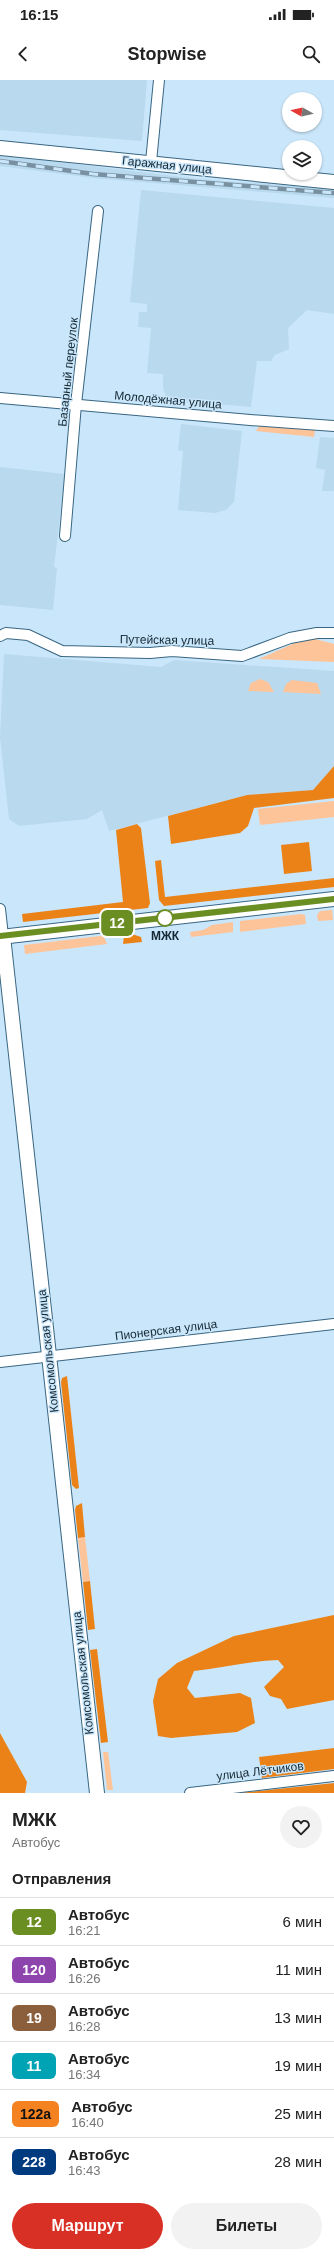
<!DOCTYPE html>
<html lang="ru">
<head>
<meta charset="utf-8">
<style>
  :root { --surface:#fff; --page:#f2f2f2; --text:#222; --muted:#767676; --line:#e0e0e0; --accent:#d93025 }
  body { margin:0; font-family:Helvetica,sans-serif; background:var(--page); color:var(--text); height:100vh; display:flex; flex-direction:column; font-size:15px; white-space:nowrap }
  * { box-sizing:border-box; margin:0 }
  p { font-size:13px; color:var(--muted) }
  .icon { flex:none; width:22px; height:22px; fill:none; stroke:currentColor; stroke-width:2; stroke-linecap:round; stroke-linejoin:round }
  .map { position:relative; height:1713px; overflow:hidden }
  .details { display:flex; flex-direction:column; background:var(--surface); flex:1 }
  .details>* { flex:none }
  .badge { padding:0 8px; border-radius:6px; font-size:14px; line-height:26px }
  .needle { width:26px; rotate:278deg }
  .tools { position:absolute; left:282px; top:12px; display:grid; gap:8px }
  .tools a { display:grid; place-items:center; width:40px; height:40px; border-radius:50%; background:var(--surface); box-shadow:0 1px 3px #0004; font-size:20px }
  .map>.badge { position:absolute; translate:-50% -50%; box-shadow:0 0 0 2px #fff }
  h2 { padding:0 12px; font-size:15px; line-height:36px }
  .round { display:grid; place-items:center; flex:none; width:42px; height:42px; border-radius:21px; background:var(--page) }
  .head { display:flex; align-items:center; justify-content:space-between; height:68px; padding:0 12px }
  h1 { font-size:19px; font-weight:700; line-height:30px }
  .button { display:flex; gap:8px; margin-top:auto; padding:8px 12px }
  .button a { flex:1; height:46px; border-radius:24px; background:var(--accent); color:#fff; font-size:16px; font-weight:700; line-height:46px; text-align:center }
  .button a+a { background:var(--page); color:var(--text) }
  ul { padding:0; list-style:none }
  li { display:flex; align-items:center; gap:12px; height:48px; padding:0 12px; border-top:1px solid var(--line) }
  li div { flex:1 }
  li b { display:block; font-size:15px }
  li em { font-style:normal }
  li .badge { min-width:44px; font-weight:700; text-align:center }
  .status { display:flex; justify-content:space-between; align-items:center; height:28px; padding:0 20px; background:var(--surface); direction:ltr }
  .status svg { height:11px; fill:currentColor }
  header { display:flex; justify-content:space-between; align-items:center; height:52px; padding:0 12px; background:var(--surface); font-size:18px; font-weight:700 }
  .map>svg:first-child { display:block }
  .built { fill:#b8d9ee }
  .green { fill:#fec499 }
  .forest { fill:#eb8218 }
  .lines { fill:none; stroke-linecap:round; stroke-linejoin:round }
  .street-casing { stroke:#386682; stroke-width:12 }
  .secondary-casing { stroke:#386682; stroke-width:16 }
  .street { stroke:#fff; stroke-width:10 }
  .secondary { stroke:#fff; stroke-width:14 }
  .rail-casing { stroke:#7890a0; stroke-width:4.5 }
  .rail { stroke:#cae6fa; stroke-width:3; stroke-dasharray:9; stroke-linecap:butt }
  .line-casing { stroke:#fff; stroke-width:9 }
  .line { stroke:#6b8e23; stroke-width:6 }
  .stop-dot { fill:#fff; stroke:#6b8e23; stroke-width:2 }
  .labels { text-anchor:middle; stroke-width:3; stroke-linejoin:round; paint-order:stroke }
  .street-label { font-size:12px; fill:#142834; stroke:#cae6fa }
  .stop-label { font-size:12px; font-weight:bold; fill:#142834; stroke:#cae6fa }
</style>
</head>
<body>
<div class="status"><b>16:15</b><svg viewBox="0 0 49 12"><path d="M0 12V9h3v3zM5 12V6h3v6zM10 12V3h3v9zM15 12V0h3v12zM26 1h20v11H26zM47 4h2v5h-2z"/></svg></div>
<header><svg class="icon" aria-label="back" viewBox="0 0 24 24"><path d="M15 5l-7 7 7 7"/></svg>Stopwise<svg class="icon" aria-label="search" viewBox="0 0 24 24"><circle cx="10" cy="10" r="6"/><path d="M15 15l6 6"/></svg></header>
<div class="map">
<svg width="334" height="1713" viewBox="0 0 334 1713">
  <rect width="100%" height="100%" fill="#cae6fa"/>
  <!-- built -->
  <g class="built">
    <polygon points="0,0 147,0 142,61 0,50"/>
    <polygon points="0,75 199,99 334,109 334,118 93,98 0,86"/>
    <polygon points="141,110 334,128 334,234 307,230 288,248 289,269 275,275 271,281 257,281 251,327 167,320 163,307 163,294 147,293 151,248 138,247 139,232 147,232 147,224 130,222"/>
    <polygon points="181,344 242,351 234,422 226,430 215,433 178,430 183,371 178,370"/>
    <polygon points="320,357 334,358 334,411 322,411 325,390 316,388"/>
    <polygon points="0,387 65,394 54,487 57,488 53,530 0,525"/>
    <polygon points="4,574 161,587 174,580 334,591 334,686 313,710 247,715 109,751 102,730 87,739 19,746 9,739 0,657"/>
  </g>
  <!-- green -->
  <g class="green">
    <polygon points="259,346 315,350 314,357 256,351"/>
    <polygon points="308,557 334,564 334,582 259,579"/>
    <polygon points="260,599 268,602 274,612 248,611 251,603"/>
    <polygon points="292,600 317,603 321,614 283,612 286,604"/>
    <polygon points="334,721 334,737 260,745 258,729"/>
    <polygon points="332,830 333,840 318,841 317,835 320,831"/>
    <polygon points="301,834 305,835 306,844 240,852 240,841"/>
    <polygon points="233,842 233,852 191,857 190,852 203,850 212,845"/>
    <polygon points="100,856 104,857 107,864 25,874 24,865"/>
    <polygon points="85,1457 90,1501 83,1502 78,1458"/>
    <polygon points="103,1672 108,1672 113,1710 107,1710"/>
  </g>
  <!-- forest -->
  <g class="forest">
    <polygon points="334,686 334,718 254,728 248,746 240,753 171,764 168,736 247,715 313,710"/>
    <polygon points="137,744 141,748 150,823 148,828 23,842 22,834 123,822 116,750"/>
    <polygon points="309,762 312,791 284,794 281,765"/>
    <polygon points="161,780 165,817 334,798 334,807 164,826 159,820 155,781"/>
    <polygon points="132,854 141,857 142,862 123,864 124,856"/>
    <polygon points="67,1296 79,1408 76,1409 72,1405 61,1302 62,1298"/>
    <polygon points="82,1423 85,1457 78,1458 75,1430 76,1426"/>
    <polygon points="90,1501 95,1549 88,1550 83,1502"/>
    <path d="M334 1535V1620L287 1629 281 1619 270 1616 264 1607 284 1587 278 1580C250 1581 222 1588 194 1591L187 1608 195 1618 240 1613 251 1618 255 1643 237 1652 171 1658 158 1656 153 1621 158 1599 177 1583 234 1556Z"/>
    <polygon points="97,1569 108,1662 101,1663 90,1570"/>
    <polygon points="0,1653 27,1702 25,1713 0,1713"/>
    <polygon points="334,1668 334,1689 262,1698 259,1677"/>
    <polygon points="334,1703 334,1713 239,1713"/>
  </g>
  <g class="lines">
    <defs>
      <g id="street">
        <polyline points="151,82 159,0"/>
        <polyline points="0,318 250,340 334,346"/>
        <polyline points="65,456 76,324 98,131"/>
        <polyline points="0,556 6,553 28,555 62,571 150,573 172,571 242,576 290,558 317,553 334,553"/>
        <polyline points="0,829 3,856"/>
        <polyline points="0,1282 334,1244"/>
        <polyline points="190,1713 334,1696"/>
      </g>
      <g id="secondary">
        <polyline points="0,68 334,102"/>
        <polyline points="3,856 97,1713"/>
        <polyline points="0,857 334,819"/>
      </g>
    </defs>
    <!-- street casing -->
    <use href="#street" class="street-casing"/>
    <!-- secondary casing -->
    <use href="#secondary" class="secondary-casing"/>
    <!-- street -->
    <use href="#street" class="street"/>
    <!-- secondary -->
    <use href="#secondary" class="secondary"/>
    <defs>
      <polyline id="rail" points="0,81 93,94 334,113"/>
    </defs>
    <!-- rail casing -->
    <use href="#rail" class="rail-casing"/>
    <!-- rail -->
    <use href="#rail" class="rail"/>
  </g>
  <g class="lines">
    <defs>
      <polyline id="line" points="0,856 334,819"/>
    </defs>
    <!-- line casing -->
    <use href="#line" class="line-casing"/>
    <!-- line -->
    <use href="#line" class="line"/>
  </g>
  <!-- markers -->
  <circle class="stop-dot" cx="165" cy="838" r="8"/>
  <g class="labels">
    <!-- street labels -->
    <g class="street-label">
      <text transform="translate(167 85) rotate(6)" y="4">Гаражная улица</text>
      <text transform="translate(68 292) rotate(-84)" y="4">Базарный переулок</text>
      <text transform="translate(168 320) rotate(5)" y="4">Молодёжная улица</text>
      <text transform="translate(167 560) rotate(1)" y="4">Путейская улица</text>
      <text transform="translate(166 1250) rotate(-7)" y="4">Пионерская улица</text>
      <text transform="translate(48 1271) rotate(-96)" y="4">Комсомольская улица</text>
      <text transform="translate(83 1593) rotate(-96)" y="4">Комсомольская улица</text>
      <text transform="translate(260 1691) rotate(-7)" y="4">улица Лётчиков</text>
    </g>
    <!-- stop labels -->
    <g class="stop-label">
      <text x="165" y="860">МЖК</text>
    </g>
  </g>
</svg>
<div class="tools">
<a><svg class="needle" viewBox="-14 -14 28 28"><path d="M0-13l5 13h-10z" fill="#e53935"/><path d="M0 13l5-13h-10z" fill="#767676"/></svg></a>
<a><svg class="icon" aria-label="layers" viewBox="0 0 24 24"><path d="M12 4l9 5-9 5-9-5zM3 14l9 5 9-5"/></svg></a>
</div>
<b class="badge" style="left:117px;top:843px;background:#6b8e23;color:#fff">12</b>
</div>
<section class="details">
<div class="head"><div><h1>МЖК</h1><p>Автобус</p></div><a class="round"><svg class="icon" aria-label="heart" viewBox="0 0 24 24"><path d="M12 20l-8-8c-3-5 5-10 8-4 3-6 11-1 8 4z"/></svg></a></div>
<h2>Отправления</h2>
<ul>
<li><span class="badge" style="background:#6b8e23;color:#fff">12</span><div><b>Автобус</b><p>16:21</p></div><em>6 мин</em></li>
<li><span class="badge" style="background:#8e44ad;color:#fff">120</span><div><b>Автобус</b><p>16:26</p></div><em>11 мин</em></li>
<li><span class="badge" style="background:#8b5e3c;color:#fff">19</span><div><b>Автобус</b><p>16:28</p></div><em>13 мин</em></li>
<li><span class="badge" style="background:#00a3b4;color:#fff">11</span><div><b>Автобус</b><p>16:34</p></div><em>19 мин</em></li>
<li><span class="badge" style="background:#f58220;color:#111">122а</span><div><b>Автобус</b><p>16:40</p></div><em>25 мин</em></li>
<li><span class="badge" style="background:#003b80;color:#fff">228</span><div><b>Автобус</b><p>16:43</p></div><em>28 мин</em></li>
</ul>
<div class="button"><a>Маршрут</a><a>Билеты</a></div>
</section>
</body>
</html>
